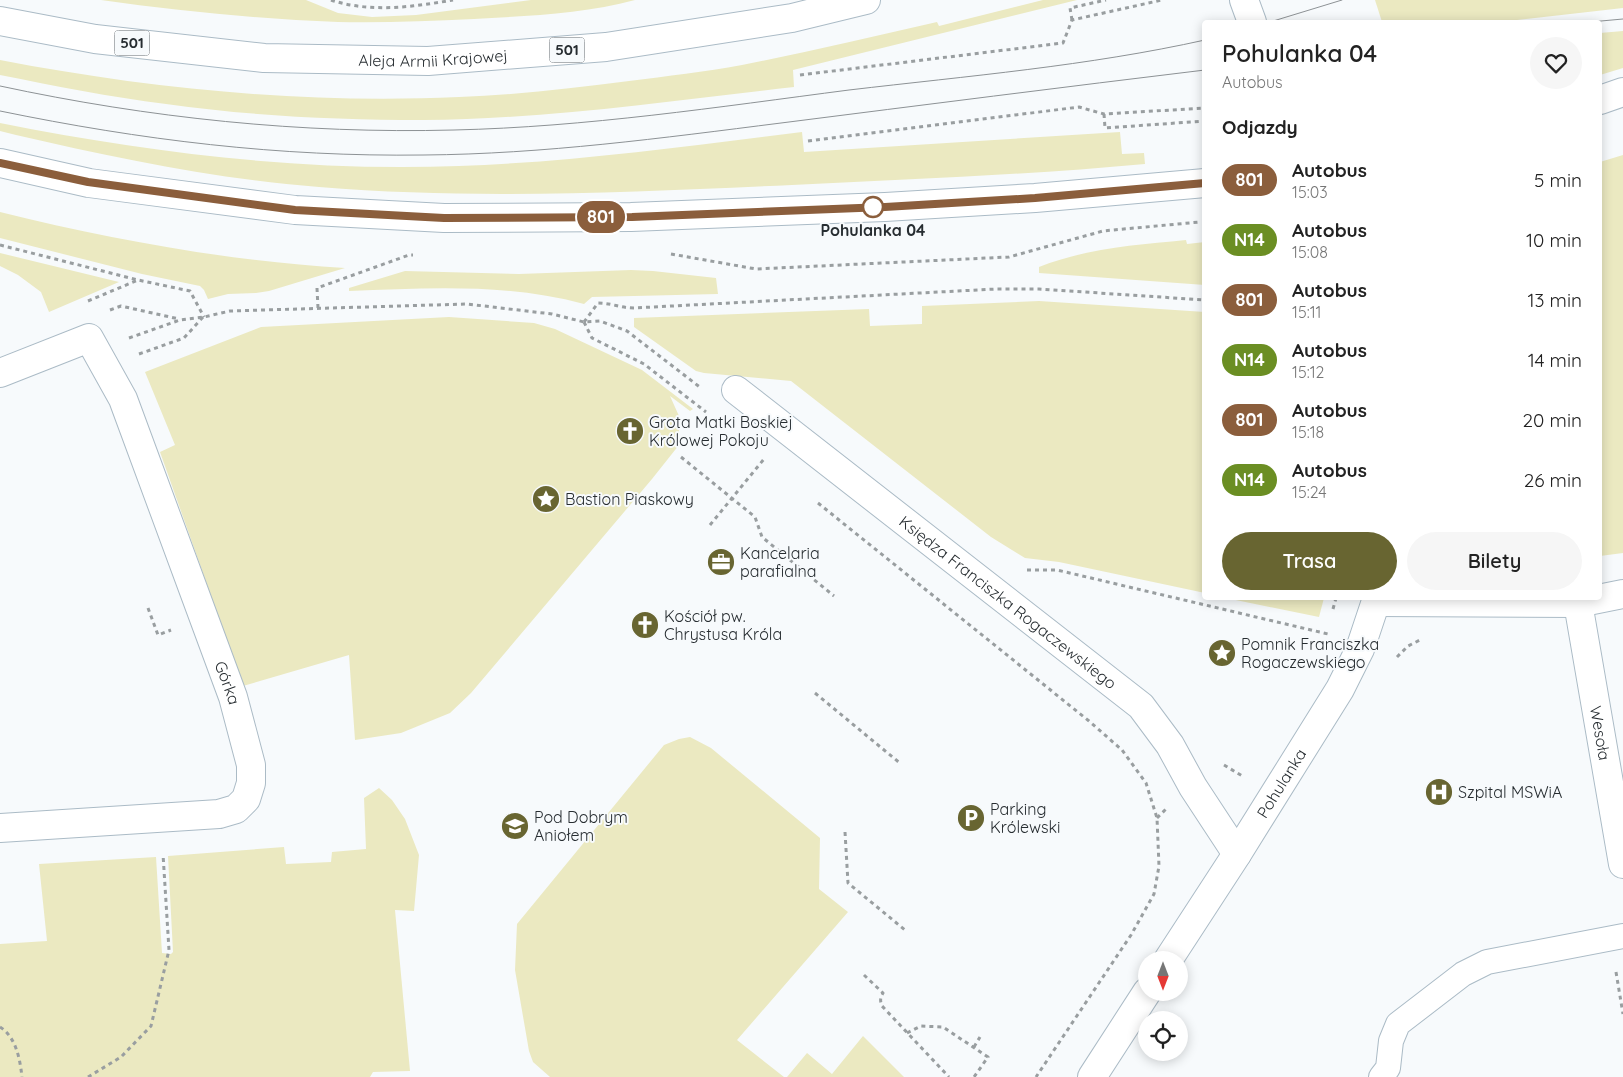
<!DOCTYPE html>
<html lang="pl">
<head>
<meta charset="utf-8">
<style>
  :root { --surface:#fff; --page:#f6f6f6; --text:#222; --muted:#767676; --accent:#686531 }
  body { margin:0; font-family:Quicksand,sans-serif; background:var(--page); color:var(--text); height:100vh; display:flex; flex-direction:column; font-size:19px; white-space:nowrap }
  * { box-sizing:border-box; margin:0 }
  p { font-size:16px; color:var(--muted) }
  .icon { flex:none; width:28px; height:28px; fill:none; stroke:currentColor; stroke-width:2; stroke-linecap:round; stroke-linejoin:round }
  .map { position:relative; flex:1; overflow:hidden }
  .panel { position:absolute; left:1202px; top:20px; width:400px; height:580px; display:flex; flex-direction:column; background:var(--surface); border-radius:5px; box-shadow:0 2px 12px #0003 }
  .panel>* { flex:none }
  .badge { padding:0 10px; border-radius:16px; font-size:18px; line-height:32px }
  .needle { width:32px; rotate:180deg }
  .fabs { position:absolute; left:1138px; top:951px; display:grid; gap:10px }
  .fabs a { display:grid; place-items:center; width:50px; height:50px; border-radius:50%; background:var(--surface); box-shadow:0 2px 12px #0003; font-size:25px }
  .map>.badge { position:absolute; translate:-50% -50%; box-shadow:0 0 0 2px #fff }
  h2 { padding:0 20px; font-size:19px; line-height:45px }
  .round { display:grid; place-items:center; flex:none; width:52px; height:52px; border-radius:26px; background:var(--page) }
  .summary { display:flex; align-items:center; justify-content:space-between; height:85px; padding:0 20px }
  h1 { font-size:24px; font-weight:600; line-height:38px }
  .action { display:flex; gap:10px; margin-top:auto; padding:10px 20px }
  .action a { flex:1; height:58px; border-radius:30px; background:var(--accent); color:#fff; font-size:20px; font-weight:600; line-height:58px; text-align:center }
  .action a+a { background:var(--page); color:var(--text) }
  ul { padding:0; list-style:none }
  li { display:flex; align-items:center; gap:15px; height:60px; padding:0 20px }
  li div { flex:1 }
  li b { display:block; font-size:19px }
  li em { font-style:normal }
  li .badge { min-width:55px; font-weight:700; text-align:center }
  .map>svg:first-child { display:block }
  .green { fill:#ebe9c1 }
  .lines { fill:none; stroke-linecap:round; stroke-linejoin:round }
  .lane-casing { stroke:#abbbc6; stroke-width:26 }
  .street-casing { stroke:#abbbc6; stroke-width:30 }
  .primary-casing { stroke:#abbbc6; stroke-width:30 }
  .path { stroke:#999ea0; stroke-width:3; stroke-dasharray:4 4; stroke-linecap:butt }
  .lane { stroke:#fff; stroke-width:24 }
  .street { stroke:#fff; stroke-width:28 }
  .primary { stroke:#fff; stroke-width:28 }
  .tram { stroke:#8d9295; stroke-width:1 }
  .line-casing { stroke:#fff; stroke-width:11 }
  .line { stroke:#8b5e3c; stroke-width:8 }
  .stop-dot { fill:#fff; stroke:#8b5e3c; stroke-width:2.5 }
  .labels { text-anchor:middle; stroke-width:4; stroke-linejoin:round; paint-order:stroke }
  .shield { fill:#f7fafc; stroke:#656a6e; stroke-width:1 }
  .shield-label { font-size:15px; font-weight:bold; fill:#272d31 }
  .street-label { font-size:16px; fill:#272d31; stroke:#f7fafc }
  .stop-label { font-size:16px; font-weight:bold; fill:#272d31; stroke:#f7fafc }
  .poi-label { font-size:16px; fill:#272d31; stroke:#f7fafc; text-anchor:start }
</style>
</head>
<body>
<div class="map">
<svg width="1623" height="1077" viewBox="0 0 1623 1077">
  <rect width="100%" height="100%" fill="#f7fafc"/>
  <!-- green -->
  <g class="green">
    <path d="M101 0H306L338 13 372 17 416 15 531 0H635C584 14 526 16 474 19 428 21 383 23 338 22 258 19 179 11 101 0Z"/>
    <path d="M1043 0H1077L793 70 794 87C671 101 547 119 423 120 337 120 251 116 166 104 110 97 55 86 0 75V60C151 89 305 104 459 97 516 95 573 88 629 81 667 76 705 72 742 65 807 52 872 37 937 22L939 26Z"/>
    <polygon points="1375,0 1623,0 1623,8 1499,22 1382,22"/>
    <polygon points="1623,31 1623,68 1600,75 1600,33"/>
    <path d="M0 123C151 153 305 172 459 166 574 162 688 146 802 132L804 152 1120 132 1122 154 1144 153 1145 164C1027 175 910 179 792 185 634 192 477 200 319 187 216 179 116 158 16 135L0 131Z"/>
    <polygon points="1623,155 1623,553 1600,556 1600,162"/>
    <path d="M0 212C113 240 229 261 345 268L269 291 256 293 228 294 208 299 204 290 200 286 142 274 0 238Z"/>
    <path d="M1186 240 1187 244 1205 242V285L1039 273V267C1087 248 1136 245 1186 240Z"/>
    <polygon points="0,253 119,282 49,312 41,292 18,275 0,266"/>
    <path d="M631 270 653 271 716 278 718 294 592 297 584 304C507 283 428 288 349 291V288L405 271 519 274Z"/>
    <polygon points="1039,301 1205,312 1205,593 1059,562 1025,558 991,537 791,381 704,373 696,371 634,327 634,318 869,309 870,326 922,324 922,306"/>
    <polygon points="449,317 534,323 555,329 642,370 693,409 690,411 670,396 679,416 679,445 652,479 471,693 450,713 401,733 355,740 349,655 243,686 160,452 175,445 145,372 261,327"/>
    <polygon points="1226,598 1324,598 1319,617"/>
    <polygon points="690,737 711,748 820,838 819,889 848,912 737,1040 784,1077 550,1077 533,1062 529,1051 515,970 517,924 664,745 679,739"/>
    <polygon points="379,788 392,800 405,819 419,855 414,911 395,910 410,1071 373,1072 370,1077 0,1077 0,944 47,941 39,864 156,857 162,953 171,954 173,952 168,856 284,847 286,864 331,862 332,852 366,849 364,798"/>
    <polygon points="863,1036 904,1077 787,1077 807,1053 832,1074"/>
  </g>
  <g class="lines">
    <defs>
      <polyline id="lane" points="1381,1077 1388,1068 1391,1041 1398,1024 1463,974 1487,962 1623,936"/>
      <g id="street">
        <polyline points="1244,0 1252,22"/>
        <path id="s1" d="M0 373 89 338 123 399 233 697 251 765V783L246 799 236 809 219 814 0 828"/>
        <path id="s2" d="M736 390 1141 706 1170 745 1193 787 1237 854"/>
        <polyline points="1377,602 1578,603 1623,594"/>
        <path id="s3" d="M1578 603 1623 864"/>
        <path id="s4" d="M1168 960 1237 854 1340 689 1360 649 1377 598"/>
        <polyline points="1092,1077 1147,992"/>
      </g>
      <g id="primary">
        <path id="s5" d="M0 21 95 39 264 58 428 61 606 47 792 18 866 0"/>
        <polyline points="1600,100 1623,92"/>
        <polyline points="0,163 89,183 295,210 444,218 631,217 885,207 1035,198 1205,183"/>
      </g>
    </defs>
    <!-- lane casing -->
    <use href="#lane" class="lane-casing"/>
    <!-- street casing -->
    <use href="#street" class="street-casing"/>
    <!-- primary casing -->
    <use href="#primary" class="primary-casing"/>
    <!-- path -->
    <g class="path">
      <path d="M331 0C370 13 413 7 453 0"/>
      <polyline points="1072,20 1070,8 1106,0"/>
      <polyline points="800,75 1063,43 1072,20 1162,0"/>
      <polyline points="1104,114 1105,128 1205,121"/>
      <polyline points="808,141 1079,107 1104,114 1205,108"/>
      <polyline points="0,245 138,280 190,291 204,317"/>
      <polyline points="671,254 756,269 1009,257 1103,231 1199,222"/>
      <polyline points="88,301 138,280"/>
      <polyline points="318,308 317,288 409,255 413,255"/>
      <polyline points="110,310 121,306 179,319"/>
      <polyline points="584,322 592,338 644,364 706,412"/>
      <path d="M584 322 598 303C611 303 621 308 634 308L996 289H1039L1205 300"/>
      <polyline points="129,338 180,320 204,317 230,311 467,304 552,314 584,322 600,321 627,331 701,388"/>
      <polyline points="139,354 184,338 203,317"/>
      <polyline points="681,457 755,517 762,537 834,596"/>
      <polyline points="818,503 1089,721 1122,750 1146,783 1157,818 1159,866 1154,894 1131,935 1036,1077"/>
      <polyline points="710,525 764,459"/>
      <polyline points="1027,570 1057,570 1328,634"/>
      <polyline points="148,608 158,635 171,630"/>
      <polyline points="1333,609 1336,598"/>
      <polyline points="1397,657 1408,646 1420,640"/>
      <polyline points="815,693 901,764"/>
      <polyline points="1224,765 1244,777"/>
      <polyline points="1157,818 1166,809"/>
      <polyline points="845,832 848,883 905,930"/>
      <polyline points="1616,972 1623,1014"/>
      <path d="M864 975 883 993C880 998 880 1001 882 1006L949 1077"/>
      <path d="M0 1027C16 1037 20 1059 22 1077"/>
      <polyline points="907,1033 921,1026 943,1027 988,1057 974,1077"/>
      <polyline points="974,1047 980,1037"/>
      <polyline points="88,1077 121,1057 151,1026 169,950 163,854"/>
    </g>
    <!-- lane -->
    <use href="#lane" class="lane"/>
    <!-- street -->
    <use href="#street" class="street"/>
    <!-- primary -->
    <use href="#primary" class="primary"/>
    <!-- tram -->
    <g class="tram">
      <polyline points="1270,22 1342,0"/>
      <polyline points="1590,22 1623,19"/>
      <path d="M0 86C149 118 301 134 454 130 586 127 718 107 849 90 968 76 1088 66 1205 40"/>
      <path d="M0 111C141 140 279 157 424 155 544 154 662 138 781 123 923 105 1064 87 1205 70"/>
    </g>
  </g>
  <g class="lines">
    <defs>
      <polyline id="line" points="0,163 88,182 295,210 444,218 632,217 885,207 1035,198 1205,183"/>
    </defs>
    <!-- line casing -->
    <use href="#line" class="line-casing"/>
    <!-- line -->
    <use href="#line" class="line"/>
  </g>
  <!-- icons -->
  <defs>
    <symbol id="church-disc" viewBox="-11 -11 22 22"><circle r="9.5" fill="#686531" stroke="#f7fafc"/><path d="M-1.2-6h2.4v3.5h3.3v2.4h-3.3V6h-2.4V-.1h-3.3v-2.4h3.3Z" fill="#fff"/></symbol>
    <symbol id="sight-disc" viewBox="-11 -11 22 22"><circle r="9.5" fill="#686531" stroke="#f7fafc"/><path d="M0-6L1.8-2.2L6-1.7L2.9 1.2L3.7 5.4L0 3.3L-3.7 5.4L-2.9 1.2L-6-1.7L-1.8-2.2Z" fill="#fff"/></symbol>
    <symbol id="office-disc" viewBox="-11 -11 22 22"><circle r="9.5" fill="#686531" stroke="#f7fafc"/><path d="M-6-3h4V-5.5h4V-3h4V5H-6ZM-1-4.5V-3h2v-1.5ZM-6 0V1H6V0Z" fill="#fff"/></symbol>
    <symbol id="hospital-disc" viewBox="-11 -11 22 22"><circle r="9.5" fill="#686531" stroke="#f7fafc"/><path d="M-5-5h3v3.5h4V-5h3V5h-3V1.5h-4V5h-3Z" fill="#fff"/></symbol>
    <symbol id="parking-disc" viewBox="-11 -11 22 22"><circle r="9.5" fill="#686531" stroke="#f7fafc"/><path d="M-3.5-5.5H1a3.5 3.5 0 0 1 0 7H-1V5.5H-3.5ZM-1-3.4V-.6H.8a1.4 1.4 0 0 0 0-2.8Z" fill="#fff"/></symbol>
    <symbol id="school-disc" viewBox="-11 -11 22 22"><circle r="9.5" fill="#686531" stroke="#f7fafc"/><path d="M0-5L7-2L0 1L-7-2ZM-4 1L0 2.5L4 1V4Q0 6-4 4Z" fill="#fff"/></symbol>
  </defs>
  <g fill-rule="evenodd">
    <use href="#church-disc" x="614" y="415" width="32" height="32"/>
    <use href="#sight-disc" x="530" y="483" width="32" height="32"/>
    <use href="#office-disc" x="705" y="546" width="32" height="32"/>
    <use href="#church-disc" x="629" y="609" width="32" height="32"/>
    <use href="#sight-disc" x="1206" y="637" width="32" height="32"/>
    <use href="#hospital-disc" x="1423" y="776" width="32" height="32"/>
    <use href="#parking-disc" x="955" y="802" width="32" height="32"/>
    <use href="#school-disc" x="499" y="810" width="32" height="32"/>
  </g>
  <!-- markers -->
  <circle class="stop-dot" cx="873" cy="207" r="10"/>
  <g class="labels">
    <!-- shield labels -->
    <g class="shield">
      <rect x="114.5" y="30.5" width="35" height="25" rx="4"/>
      <rect x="549.5" y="37.5" width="35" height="25" rx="4"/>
    </g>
    <g class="shield-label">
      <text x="132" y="48">501</text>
      <text x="567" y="55">501</text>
    </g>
    <!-- street labels -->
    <g class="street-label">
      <text dy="6" stroke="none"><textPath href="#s5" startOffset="436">Aleja Armii Krajowej</textPath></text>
      <text dy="6" stroke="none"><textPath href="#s2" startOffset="345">Księdza Franciszka Rogaczewskiego</textPath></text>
      <text dy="6" stroke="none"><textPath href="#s1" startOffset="468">Górka</textPath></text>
      <text dy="6" stroke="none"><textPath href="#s3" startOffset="132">Wesoła</textPath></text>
      <text dy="6" stroke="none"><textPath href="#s4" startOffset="210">Pohulanka</textPath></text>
    </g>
    <!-- stop labels -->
    <g class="stop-label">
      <text x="873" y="236">Pohulanka 04</text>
    </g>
    <!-- poi labels -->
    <g class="poi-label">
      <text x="649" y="428">Grota Matki Boskiej<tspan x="649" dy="18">Królowej Pokoju</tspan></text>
      <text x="565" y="505">Bastion Piaskowy</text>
      <text x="740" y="559">Kancelaria<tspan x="740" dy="18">parafialna</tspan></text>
      <text x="664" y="622">Kościół pw.<tspan x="664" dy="18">Chrystusa Króla</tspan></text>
      <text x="1241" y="650">Pomnik Franciszka<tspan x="1241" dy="18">Rogaczewskiego</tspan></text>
      <text x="1458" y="798">Szpital MSWiA</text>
      <text x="990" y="815">Parking<tspan x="990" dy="18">Królewski</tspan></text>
      <text x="534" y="823">Pod Dobrym<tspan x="534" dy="18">Aniołem</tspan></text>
    </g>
  </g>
</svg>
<div class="fabs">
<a><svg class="needle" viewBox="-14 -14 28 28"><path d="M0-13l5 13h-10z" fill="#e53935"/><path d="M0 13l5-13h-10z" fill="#767676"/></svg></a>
<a><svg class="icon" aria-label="locate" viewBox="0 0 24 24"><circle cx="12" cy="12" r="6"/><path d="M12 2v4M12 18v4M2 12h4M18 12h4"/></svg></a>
</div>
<b class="badge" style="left:601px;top:217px;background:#8b5e3c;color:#fff">801</b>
<section class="panel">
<div class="summary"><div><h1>Pohulanka 04</h1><p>Autobus</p></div><a class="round"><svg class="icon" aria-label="heart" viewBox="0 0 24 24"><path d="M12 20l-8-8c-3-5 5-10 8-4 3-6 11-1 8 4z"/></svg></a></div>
<h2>Odjazdy</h2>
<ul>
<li><span class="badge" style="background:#8b5e3c;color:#fff">801</span><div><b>Autobus</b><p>15:03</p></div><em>5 min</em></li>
<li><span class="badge" style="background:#6b8e23;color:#fff">N14</span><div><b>Autobus</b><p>15:08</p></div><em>10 min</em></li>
<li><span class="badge" style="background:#8b5e3c;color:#fff">801</span><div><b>Autobus</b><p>15:11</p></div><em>13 min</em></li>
<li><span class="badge" style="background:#6b8e23;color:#fff">N14</span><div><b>Autobus</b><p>15:12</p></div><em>14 min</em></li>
<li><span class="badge" style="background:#8b5e3c;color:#fff">801</span><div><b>Autobus</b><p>15:18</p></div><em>20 min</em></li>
<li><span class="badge" style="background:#6b8e23;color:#fff">N14</span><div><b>Autobus</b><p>15:24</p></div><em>26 min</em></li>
</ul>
<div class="action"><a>Trasa</a><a>Bilety</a></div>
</section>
</div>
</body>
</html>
